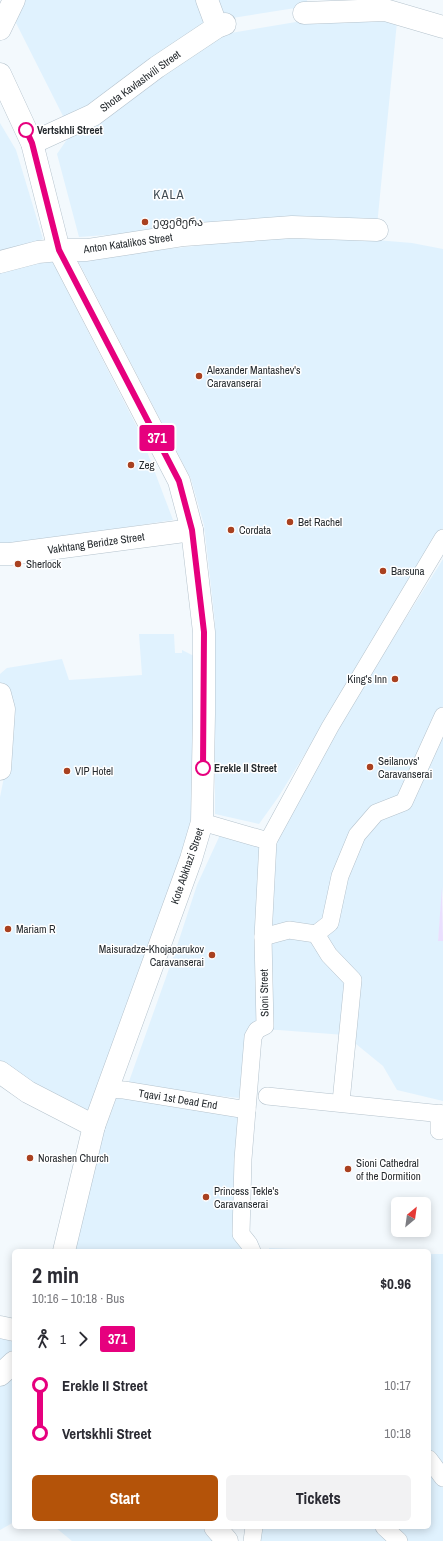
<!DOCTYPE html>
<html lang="en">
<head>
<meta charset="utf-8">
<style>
  :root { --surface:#fff; --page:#f2f2f3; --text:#2b2b33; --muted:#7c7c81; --accent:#b45309 }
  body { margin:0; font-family:"Archivo Narrow","Noto Sans Georgian",sans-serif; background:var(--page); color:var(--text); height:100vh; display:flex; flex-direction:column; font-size:15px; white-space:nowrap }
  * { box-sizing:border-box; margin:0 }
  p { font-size:13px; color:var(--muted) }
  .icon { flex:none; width:22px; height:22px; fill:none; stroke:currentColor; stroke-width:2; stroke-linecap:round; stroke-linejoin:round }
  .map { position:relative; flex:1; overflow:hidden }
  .sheet { position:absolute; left:12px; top:1249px; width:419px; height:280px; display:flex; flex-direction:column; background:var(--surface); border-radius:6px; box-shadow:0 2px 10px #0003 }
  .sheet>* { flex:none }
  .badge { padding:0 8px; border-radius:3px; font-size:14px; line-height:26px }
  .needle { width:26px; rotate:29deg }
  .fabs { position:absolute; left:391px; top:1197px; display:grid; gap:8px }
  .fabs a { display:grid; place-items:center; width:40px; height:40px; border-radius:6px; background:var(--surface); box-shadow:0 2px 10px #0003; font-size:20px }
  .map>.badge { position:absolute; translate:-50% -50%; box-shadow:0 0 0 2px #fff }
  .legs { display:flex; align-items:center; gap:6px; height:44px; padding:0 20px; font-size:13px }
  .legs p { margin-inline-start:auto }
  .head { display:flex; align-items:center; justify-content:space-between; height:68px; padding:0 20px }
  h1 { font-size:22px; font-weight:800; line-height:30px }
  .action { display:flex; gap:8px; margin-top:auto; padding:8px 20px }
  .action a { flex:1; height:46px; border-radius:6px; background:var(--accent); color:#fff; font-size:16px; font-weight:800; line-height:46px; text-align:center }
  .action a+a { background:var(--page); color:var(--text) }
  ul { padding:0 20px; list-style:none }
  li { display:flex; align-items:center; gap:14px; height:48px; font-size:15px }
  li i { display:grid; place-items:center; width:6px; height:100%; margin:0 5px; background:currentColor }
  li i::after { content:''; width:10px; height:10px; margin:-5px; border:3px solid; border-radius:50%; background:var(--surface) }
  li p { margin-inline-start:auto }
  li:first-child i { background:linear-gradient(#0000 50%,currentColor 0) }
  li:last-child i { background:linear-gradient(currentColor 50%,#0000 0) }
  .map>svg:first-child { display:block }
  .built { fill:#e0f2fe }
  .green { fill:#eadffe }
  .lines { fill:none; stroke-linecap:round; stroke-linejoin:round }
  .pedestrian-casing { stroke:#b5c3cd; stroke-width:18 }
  .minor-casing { stroke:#b5c3cd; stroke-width:23 }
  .tertiary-casing { stroke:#b5c3cd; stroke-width:23 }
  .pedestrian { stroke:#fff; stroke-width:17 }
  .minor { stroke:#fff; stroke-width:22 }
  .tertiary { stroke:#fff; stroke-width:22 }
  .line-1-casing { stroke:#fff; stroke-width:9 }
  .line-1 { stroke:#e6007e; stroke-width:6 }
  .stop-1-dot { fill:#fff; stroke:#e6007e; stroke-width:2 }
  .poi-dot { fill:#a94120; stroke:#fff; stroke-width:1.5 }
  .labels { text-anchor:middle; stroke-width:3; stroke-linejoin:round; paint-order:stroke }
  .street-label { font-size:11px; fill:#262b2f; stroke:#fff }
  .stop-label { font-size:11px; font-weight:bold; fill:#262b2f; stroke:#fff; text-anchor:start }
  .poi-label { font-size:11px; fill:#262b2f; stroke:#fff; text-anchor:start }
  .quarter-label { font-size:13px; letter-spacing:1px; fill:#404c54; stroke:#fff }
</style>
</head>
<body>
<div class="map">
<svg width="443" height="1541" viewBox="0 0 443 1541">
  <rect width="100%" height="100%" fill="#f3f9fd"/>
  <!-- built -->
  <g class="built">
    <polygon points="20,0 307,0 308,6 220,20 65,120 16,23"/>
    <polygon points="380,15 397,22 377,226 297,221 79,237 57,154 72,132 164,71 225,34 320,18"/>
    <polygon points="0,123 16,150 43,239 25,246 0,253"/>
    <polygon points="304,234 412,243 443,249 443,530 279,796 259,824 215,814 215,622 204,525 191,479 77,259"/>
    <polygon points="50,257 140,433 173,520 0,547 0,271"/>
    <polygon points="443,559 443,887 438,941 443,941 443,1101 397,1090 383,1066 345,1035 278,1030 248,1029 240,1098 127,1087 175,952 197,885 220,835 263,844 279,820"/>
    <polygon points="139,634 174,634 175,653 182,653 182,650 194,656 196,827 90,1119 0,1065 0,797 6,767 10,706 0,682 0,674 7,668 62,659 69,680 142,675"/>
    <polygon points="118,1093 246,1113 242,1159 242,1251 75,1251 97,1151"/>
    <polygon points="269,1248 355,1251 269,1251"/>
    <polygon points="429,1254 443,1254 443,1541 256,1541 259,1527 429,1527"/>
    <polygon points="0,1335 14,1343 14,1522 0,1530"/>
    <polygon points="55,1527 205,1527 213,1541 72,1541"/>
  </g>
  <!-- green -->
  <polygon class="green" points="442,887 443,941 438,941"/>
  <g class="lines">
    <defs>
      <g id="pedestrian">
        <polyline points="202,822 268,841 263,937 265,1026 257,1030 253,1037 243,1159 241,1234 249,1244 252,1251"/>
        <polyline points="268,841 330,727 443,538"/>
        <polyline points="316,934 330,923 340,876 357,835 376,813 404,802 443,716"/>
        <polyline points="263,937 289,930 316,934 329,955 353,980 341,1102"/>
        <polyline points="108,1089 124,1090 247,1110"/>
        <polyline points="267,1096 443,1114"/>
        <polyline points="439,1131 439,1113"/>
        <polyline points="429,1459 443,1478"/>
        <polyline points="384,1527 399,1541"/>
        <polyline points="252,1541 254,1527"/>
      </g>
      <g id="minor">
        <polyline points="207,0 217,27"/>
        <polyline points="304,13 385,10 443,27"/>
        <polyline points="0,29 14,0"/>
        <polyline points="32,143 93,115 157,67 217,27 225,24"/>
        <polyline points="0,262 38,252 59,250 87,250 184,235 292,227 377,230"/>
        <polyline points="0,554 10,554 192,530"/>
        <polyline points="0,694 4,709 0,769"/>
        <polyline points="0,1072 28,1092 94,1126"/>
        <polyline points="0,1375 14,1362"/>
      </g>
      <g id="tertiary">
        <polyline points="0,74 32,143 59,250 179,481 192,530 204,632 204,714 202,822 191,859 94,1126 64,1251"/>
        <polyline points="0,1327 14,1330"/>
        <polyline points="215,1527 227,1541"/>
      </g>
    </defs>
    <!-- pedestrian casing -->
    <use href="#pedestrian" class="pedestrian-casing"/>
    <!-- minor casing -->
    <use href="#minor" class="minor-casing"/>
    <!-- tertiary casing -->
    <use href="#tertiary" class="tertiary-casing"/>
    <!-- pedestrian -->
    <use href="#pedestrian" class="pedestrian"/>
    <!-- minor -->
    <use href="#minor" class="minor"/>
    <!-- tertiary -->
    <use href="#tertiary" class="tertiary"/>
  </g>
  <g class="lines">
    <defs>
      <polyline id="line-1" points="26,130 32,143 59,250 179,481 192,530 204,632 203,768"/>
    </defs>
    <!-- line-1 casing -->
    <use href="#line-1" class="line-1-casing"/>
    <!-- line-1 -->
    <use href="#line-1" class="line-1"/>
  </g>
  <!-- markers -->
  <g class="stop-1-dot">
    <circle cx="26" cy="130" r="7"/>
    <circle cx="203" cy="768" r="7"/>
  </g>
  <g class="poi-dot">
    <circle cx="145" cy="222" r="4"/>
    <circle cx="199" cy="376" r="4"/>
    <circle cx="131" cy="465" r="4"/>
    <circle cx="290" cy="522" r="4"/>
    <circle cx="231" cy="530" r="4"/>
    <circle cx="18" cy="564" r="4"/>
    <circle cx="383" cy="571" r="4"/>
    <circle cx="395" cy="679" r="4"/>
    <circle cx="370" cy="767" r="4"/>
    <circle cx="67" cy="771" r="4"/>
    <circle cx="8" cy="929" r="4"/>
    <circle cx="212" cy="955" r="4"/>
    <circle cx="30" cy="1158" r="4"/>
    <circle cx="348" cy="1169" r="4"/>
    <circle cx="206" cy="1197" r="4"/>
  </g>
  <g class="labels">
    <!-- street labels -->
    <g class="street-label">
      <text transform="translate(140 81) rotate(-36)" y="4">Shota Kavlashvili Street</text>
      <text transform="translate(128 243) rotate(-8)" y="4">Anton Katalikos Street</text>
      <text transform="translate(96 543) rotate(-8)" y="4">Vakhtang Beridze Street</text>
      <text transform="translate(187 866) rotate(-71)" y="4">Kote Abkhazi Street</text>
      <text transform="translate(264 993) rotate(-91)" y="4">Sioni Street</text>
      <text transform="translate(178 1099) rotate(9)" y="4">Tqavi 1st Dead End</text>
    </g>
    <!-- stop labels -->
    <g class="stop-label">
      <text x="37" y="134">Vertskhli Street</text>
      <text x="214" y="772">Erekle II Street</text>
    </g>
    <!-- poi labels -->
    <g class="poi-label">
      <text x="153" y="226">ეფემერა</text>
      <text x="207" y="374">Alexander Mantashev's<tspan x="207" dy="13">Caravanserai</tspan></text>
      <text x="139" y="469">Zeg</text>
      <text x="298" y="526">Bet Rachel</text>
      <text x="239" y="534">Cordata</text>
      <text x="26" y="568">Sherlock</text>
      <text x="391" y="575">Barsuna</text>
      <text x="387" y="683" text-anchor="end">King's Inn</text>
      <text x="378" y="765">Seilanovs'<tspan x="378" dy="13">Caravanserai</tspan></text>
      <text x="75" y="775">VIP Hotel</text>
      <text x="16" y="933">Mariam R</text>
      <text x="204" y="953" text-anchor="end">Maisuradze-Khojaparukov<tspan x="204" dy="13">Caravanserai</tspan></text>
      <text x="38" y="1162">Norashen Church</text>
      <text x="356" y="1167">Sioni Cathedral<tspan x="356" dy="13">of the Dormition</tspan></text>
      <text x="214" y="1195">Princess Tekle's<tspan x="214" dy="13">Caravanserai</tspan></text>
    </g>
    <!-- quarter labels -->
    <g class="quarter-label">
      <text x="169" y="199">KALA</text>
    </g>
  </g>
</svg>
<div class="fabs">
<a><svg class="needle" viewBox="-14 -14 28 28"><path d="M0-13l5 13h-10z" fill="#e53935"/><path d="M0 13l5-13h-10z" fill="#7c7c81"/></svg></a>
</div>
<b class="badge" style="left:157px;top:438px;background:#e6007e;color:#fff">371</b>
<section class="sheet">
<div class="head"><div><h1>2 min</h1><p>10:16 – 10:18 · Bus</p></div><b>$0.96</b></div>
<div class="legs"><svg class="icon" aria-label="walk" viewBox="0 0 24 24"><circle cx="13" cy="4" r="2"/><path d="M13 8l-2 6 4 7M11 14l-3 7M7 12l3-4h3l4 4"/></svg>1<svg class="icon" aria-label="forward" viewBox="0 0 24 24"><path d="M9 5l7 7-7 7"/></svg><b class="badge" style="background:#e6007e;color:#fff">371</b></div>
<ul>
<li><i style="color:#e6007e"></i><b>Erekle II Street</b><p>10:17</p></li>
<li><i style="color:#e6007e"></i><b>Vertskhli Street</b><p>10:18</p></li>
</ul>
<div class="action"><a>Start</a><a>Tickets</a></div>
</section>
</div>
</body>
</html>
